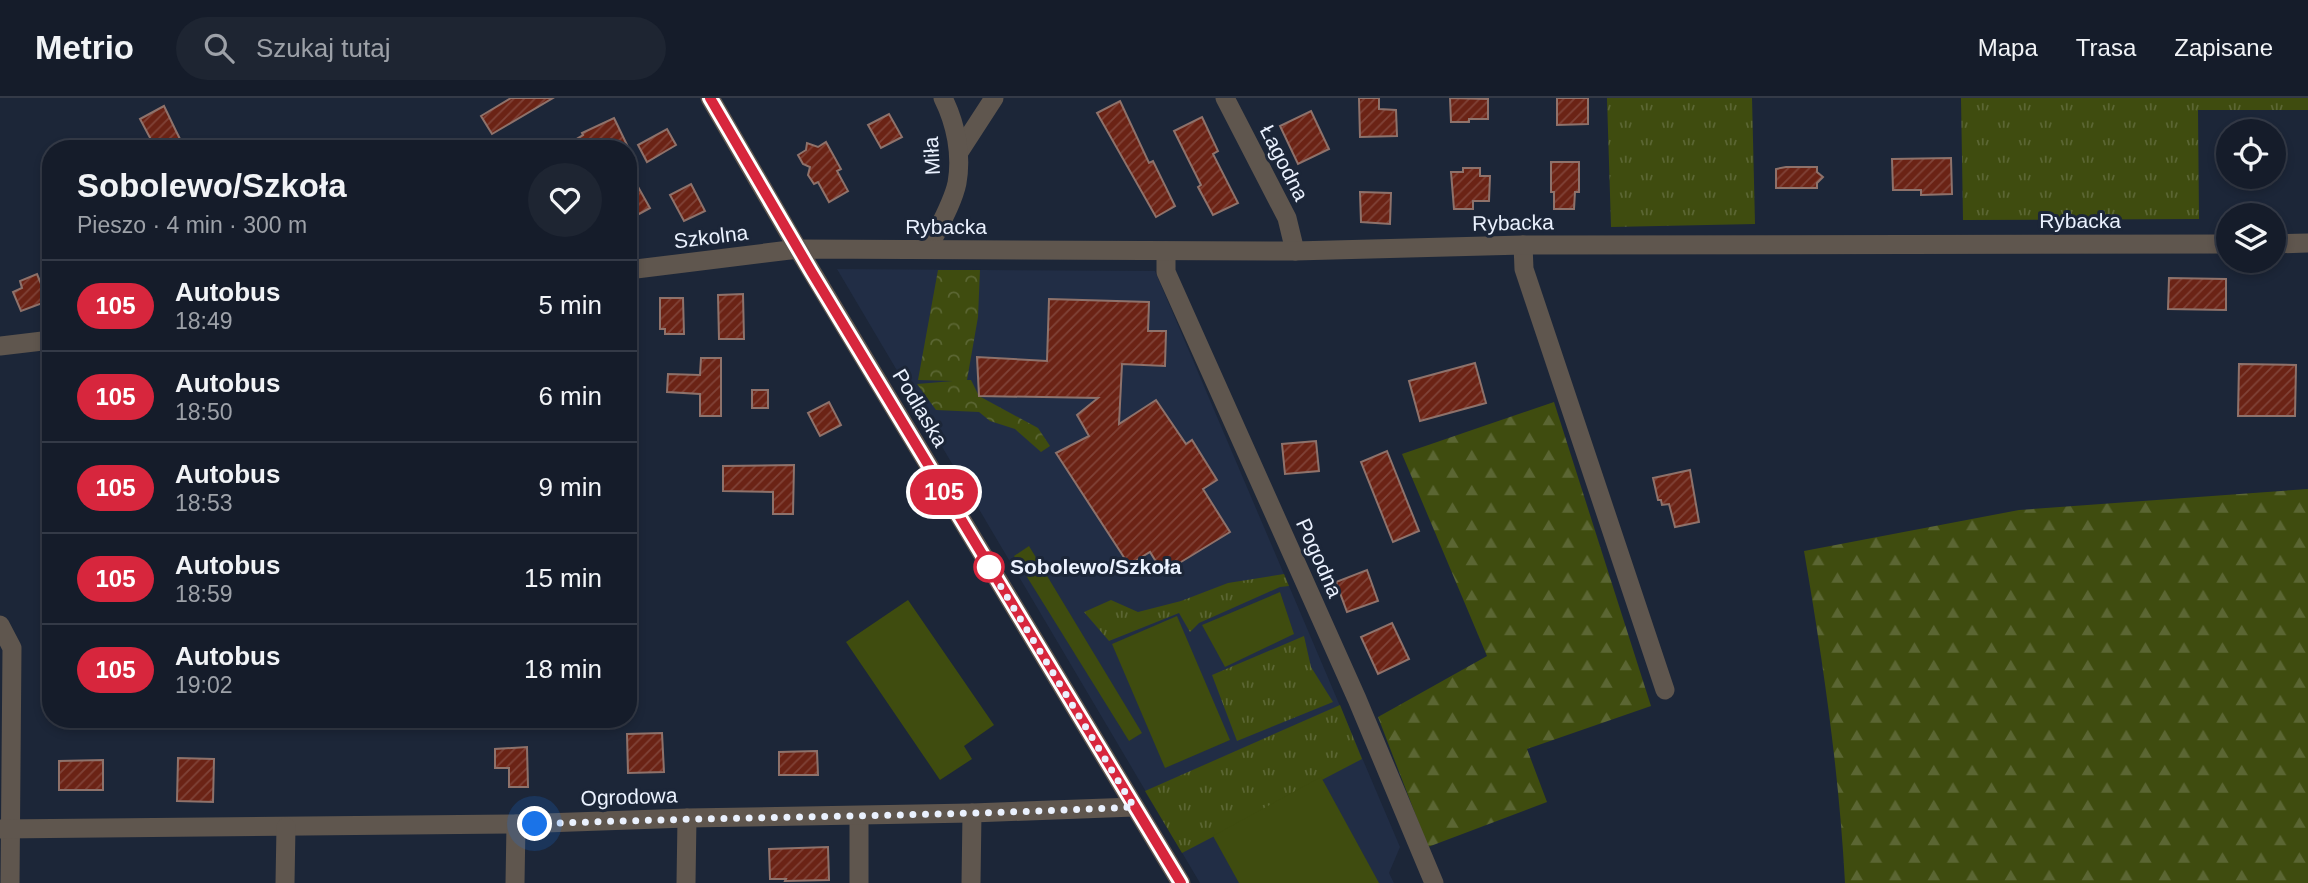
<!DOCTYPE html>
<html lang="pl">
<head>
<meta charset="utf-8">
<style>
  :root { --surface:#151c2a; --page:#1e2532; --text:#f1f3f6; --muted:#9da1a8; --line:#343a47 }
  body { margin:0; font-family:Helvetica,sans-serif; background:var(--page); color:var(--text); height:100vh; display:flex; flex-direction:column; font-size:26px; white-space:nowrap }
  * { box-sizing:border-box; margin:0 }
  p { font-size:23px; color:var(--muted) }
  .icon { flex:none; width:38px; height:38px; fill:none; stroke:currentColor; stroke-width:2; stroke-linecap:round; stroke-linejoin:round }
  .map { position:relative; flex:1; overflow:hidden }
  .sheet { position:absolute; left:42px; top:42px; width:595px; height:588px; display:flex; flex-direction:column; background:var(--surface); border-radius:28px; box-shadow:0 4px 10px #0003,0 0 0 2px var(--line) }
  .sheet>* { flex:none }
  .badge { padding:0 14px; border-radius:23px; font-size:24px; line-height:46px }
  .tools { position:absolute; left:2216px; top:21px; display:grid; gap:14px }
  .tools a { display:grid; place-items:center; width:70px; height:70px; border-radius:50%; background:var(--surface); box-shadow:0 4px 10px #0003,0 0 0 2px var(--line); font-size:35px }
  .you { position:absolute; width:35px; height:35px; margin:-18px; border:5px solid #fff; border-radius:50%; background:#1a73e8; box-shadow:0 0 0 10px #1a73e833 }
  .map>.badge { position:absolute; translate:-50% -50%; box-shadow:0 0 0 4px #fff }
  .round { display:grid; place-items:center; flex:none; width:74px; height:74px; border-radius:37px; background:var(--page) }
  .summary { display:flex; align-items:center; justify-content:space-between; height:119px; padding:0 35px }
  h1 { font-size:33px; font-weight:700; line-height:52px }
  ul { padding:0; list-style:none }
  li { display:flex; align-items:center; gap:21px; height:91px; padding:0 35px; border-top:2px solid var(--line) }
  li div { flex:1 }
  li b { display:block; font-size:26px }
  li em { font-style:normal }
  li .badge { min-width:77px; font-weight:700; text-align:center }
  header { display:flex; align-items:center; gap:42px; box-sizing:border-box; height:98px; padding:0 35px; background:var(--surface); border-bottom:2px solid var(--line) }
  header strong { font-size:33px }
  nav { display:flex; gap:38px; margin-inline-start:auto; font-size:24px }
  .search { width:490px; height:63px; background:var(--page); display:flex; align-items:center; gap:18px; box-sizing:border-box; padding:0 24px; border-radius:38px; color:var(--muted); font-size:26px }
  .map>svg:first-child { display:block }
  .built { fill:#212d45 }
  .grass { fill:url(#grass-tufts) }
  .forest { fill:url(#forest-firs) }
  .park { fill:url(#park-crowns) }
  .garden { fill:#3f4c0f }
  .building { fill:url(#building-hatch); stroke:#8e726b; stroke-width:2 }
  .lines { fill:none; stroke-linecap:round; stroke-linejoin:round }
  .minor { stroke:#5f564e; stroke-width:19 }
  .line-casing { stroke:#fff; stroke-width:16 }
  .line { stroke:#d7263d; stroke-width:10 }
  .walk { stroke:#eaf1fe; stroke-width:7; stroke-dasharray:0 12.6 }
  .stop-dot { fill:#fff; stroke:#d7263d; stroke-width:3.5 }
  .labels { text-anchor:middle; stroke-width:6; stroke-linejoin:round; paint-order:stroke }
  .street-label { font-size:21px; fill:#eaf1fe; stroke:#1c2638 }
  .stop-label { font-size:21px; font-weight:bold; fill:#eaf1fe; stroke:#1c2638; text-anchor:start }
</style>
</head>
<body>
<header>
<strong>Metrio</strong>
<div class="search"><svg class="icon" aria-label="search" viewBox="0 0 24 24"><circle cx="10" cy="10" r="6"/><path d="M15 15l6 6"/></svg>Szukaj tutaj</div>
<nav><a>Mapa</a><a>Trasa</a><a>Zapisane</a></nav>
</header>
<div class="map">
<svg width="2308" height="785" viewBox="0 0 2308 785">
  <defs>
    <pattern id="grass-tufts" width="24" height="20" patternUnits="userSpaceOnUse" patternTransform="scale(1.75)"><rect width="24" height="20" fill="#3f4c0f"/><path d="M3 7l-1-3M5 7V3M7 7l1-3M15 17l-1-3M17 17v-4M19 17l1-3" fill="none" stroke="#5b6633"/></pattern>
    <pattern id="forest-firs" width="22" height="20" patternUnits="userSpaceOnUse" patternTransform="scale(1.75)"><rect width="22" height="20" fill="#3f4c0f"/><path d="M5 1l3.5 6h-7zM16 11l3.5 6h-7z" fill="#5b6633"/></pattern>
    <pattern id="park-crowns" width="20" height="18" patternUnits="userSpaceOnUse" patternTransform="scale(1.75)"><rect width="20" height="18" fill="#3f4c0f"/><path d="M2 6a3 3 0 1 1 6 0M12 15a3 3 0 1 1 6 0" fill="none" stroke="#5b6633"/></pattern>
    <pattern id="building-hatch" width="6" height="6" patternUnits="userSpaceOnUse" patternTransform="scale(1.75)"><rect width="6" height="6" fill="#6b2315"/><path d="M-1 1l2-2M0 6l6-6M5 7l2-2" fill="none" stroke="#804338"/></pattern>
  </defs>
  <rect width="100%" height="100%" fill="#1c2638"/>
  <!-- built -->
  <polygon class="built" points="837,171 1155,173 1400,749 1389,775 1394,785 1200,785"/>
  <!-- grass -->
  <g class="grass">
    <polygon points="1607,0 1752,0 1755,126 1611,129"/>
    <polygon points="1961,0 2308,0 2308,12 2198,12 2199,121 1963,122"/>
    <polygon points="1284,476 1289,488 1280,489 1199,525 1190,534 1179,515 1109,543 1084,514 1111,502 1138,514 1181,503 1228,485"/>
    <polygon points="1304,538 1311,569 1333,604 1237,643 1212,577"/>
    <polygon points="1340,607 1362,661 1182,755 1145,693"/>
  </g>
  <!-- forest -->
  <g class="forest">
    <polygon points="1554,304 1651,608 1527,651 1547,704 1428,749 1378,619 1487,558 1402,356"/>
    <path d="M2308 391V785H1845C1839 673 1823 563 1804 453L2019 412Z"/>
  </g>
  <!-- park -->
  <polygon class="park" points="938,172 980,172 978,219 967,282 971,282 979,298 1038,330 1050,348 1041,354 1015,331 990,323 979,314 936,312 917,286 953,283 918,282"/>
  <!-- garden -->
  <g class="garden">
    <polygon points="1029,448 1142,635 1129,643 1014,458"/>
    <polygon points="1280,494 1294,536 1225,569 1202,527"/>
    <polygon points="908,502 994,627 964,648 972,661 940,682 846,544"/>
    <polygon points="1177,518 1230,642 1165,670 1112,546"/>
    <polygon points="1321,679 1379,785 1239,785 1213,738"/>
  </g>
  <!-- building -->
  <g class="building">
    <polygon points="511,0 553,0 492,36 481,18"/>
    <polygon points="1359,0 1379,0 1379,11 1396,12 1397,38 1360,39"/>
    <polygon points="1450,0 1488,1 1488,21 1469,21 1469,24 1451,24"/>
    <polygon points="1557,0 1588,0 1588,26 1557,27"/>
    <polygon points="1120,3 1149,65 1153,63 1175,108 1156,119 1097,15"/>
    <polygon points="164,8 176,33 185,51 156,51 140,21"/>
    <polygon points="1311,13 1329,51 1298,66 1280,28"/>
    <polygon points="889,16 902,39 881,50 868,27"/>
    <polygon points="1202,19 1218,53 1213,56 1238,105 1213,117 1198,89 1201,87 1174,33"/>
    <polygon points="614,20 629,51 609,51 606,44 590,51 560,51 583,37 582,35"/>
    <polygon points="667,31 676,47 647,64 638,47"/>
    <polygon points="826,44 841,71 837,73 848,93 829,104 818,84 814,86 808,77 810,69 803,66 798,57 806,52 807,45 818,49"/>
    <polygon points="1951,60 1952,96 1921,97 1921,92 1893,92 1892,61"/>
    <polygon points="1551,64 1579,64 1579,94 1575,94 1574,111 1554,111 1554,94 1551,94"/>
    <polygon points="1786,69 1817,69 1817,74 1823,79 1817,85 1817,90 1776,90 1776,71"/>
    <polygon points="1463,70 1480,70 1480,78 1490,78 1489,103 1473,103 1473,111 1454,111 1451,74 1463,74"/>
    <polygon points="628,71 650,110 628,122"/>
    <polygon points="691,86 705,113 684,123 670,97"/>
    <polygon points="1360,94 1391,95 1390,126 1361,124"/>
    <polygon points="37,176 48,203 21,213 13,194 22,190 20,183"/>
    <polygon points="2169,180 2226,181 2226,212 2168,211"/>
    <polygon points="743,196 744,241 719,241 718,197"/>
    <polygon points="660,200 683,200 684,236 665,236 665,231 660,231"/>
    <polygon points="1049,201 1149,204 1148,233 1166,233 1165,268 1122,266 1119,326 1156,302 1186,346 1192,342 1217,382 1203,391 1230,434 1163,475 1150,454 1129,467 1056,355 1089,338 1077,317 1098,300 979,298 977,259 1047,263"/>
    <polygon points="701,260 721,260 721,318 700,318 700,296 667,294 668,276 700,277"/>
    <polygon points="1475,265 1486,305 1420,323 1409,283"/>
    <polygon points="2239,266 2296,267 2295,318 2238,318"/>
    <rect x="752" y="292" width="16" height="18"/>
    <polygon points="829,304 841,327 820,338 808,315"/>
    <polygon points="1316,343 1319,373 1285,376 1282,346"/>
    <polygon points="1387,353 1419,433 1393,444 1361,364"/>
    <polygon points="794,367 793,416 773,416 773,394 723,393 723,368"/>
    <polygon points="1690,372 1699,424 1675,429 1669,406 1662,407 1661,402 1658,402 1653,380"/>
    <polygon points="1367,472 1378,503 1347,514 1336,484"/>
    <polygon points="1392,525 1409,561 1378,576 1361,539"/>
    <polygon points="662,635 664,674 628,675 627,636"/>
    <polygon points="527,649 528,689 509,689 509,670 495,670 495,651"/>
    <polygon points="817,653 818,677 779,677 779,654"/>
    <polygon points="178,660 214,661 213,704 177,703"/>
    <polygon points="103,662 103,692 59,692 59,663"/>
    <polygon points="828,749 829,782 785,783 786,781 770,781 769,751"/>
  </g>
  <g class="lines">
    <!-- minor -->
    <g class="minor">
      <polyline points="710,0 798,151 1181,785"/>
      <polyline points="1225,0 1287,120 1295,153"/>
      <polyline points="959,54 994,0"/>
      <polyline points="2273,146 2308,145"/>
      <polyline points="1523,147 1524,171 1665,592"/>
      <path d="M928 151C937 132 953 105 957 85 962 57 956 26 943 0"/>
      <polyline points="1166,153 1166,174 1357,601 1434,785"/>
      <polyline points="628,172 798,151 1295,153 1523,147 2228,146"/>
      <polyline points="0,248 51,242"/>
      <polyline points="0,527 12,550 10,785"/>
      <polyline points="859,718 859,785"/>
      <polyline points="0,731 516,726 687,720 972,715 1134,709"/>
      <polyline points="285,785 286,729"/>
      <polyline points="515,785 516,726"/>
      <polyline points="686,785 687,720"/>
      <polyline points="971,785 972,715"/>
    </g>
  </g>
  <g class="lines">
    <defs>
      <polyline id="line" points="710,0 811,173 1181,785"/>
    </defs>
    <!-- line casing -->
    <use href="#line" class="line-casing"/>
    <!-- line -->
    <use href="#line" class="line"/>
    <!-- walk -->
    <path class="walk" d="M535 726C735 718 935 719 1134 709L989 469"/>
  </g>
  <!-- markers -->
  <circle class="stop-dot" cx="989" cy="469" r="14"/>
  <g class="labels">
    <!-- street labels -->
    <g class="street-label">
      <text transform="translate(932 58) rotate(-93)" y="7">Miła</text>
      <text transform="translate(1284 65) rotate(63)" y="7">Łagodna</text>
      <text x="2080" y="130">Rybacka</text>
      <text transform="translate(1513 125) rotate(-1)" y="7">Rybacka</text>
      <text x="946" y="136">Rybacka</text>
      <text transform="translate(711 139) rotate(-7)" y="7">Szkolna</text>
      <text transform="translate(920 310) rotate(59)" y="7">Podlaska</text>
      <text transform="translate(1319 460) rotate(66)" y="7">Pogodna</text>
      <text transform="translate(629 699) rotate(-2)" y="7">Ogrodowa</text>
    </g>
    <!-- stop labels -->
    <g class="stop-label">
      <text x="1010" y="476">Sobolewo/Szkoła</text>
    </g>
  </g>
</svg>
<div class="tools">
<a><svg class="icon" aria-label="locate" viewBox="0 0 24 24"><circle cx="12" cy="12" r="6"/><path d="M12 2v4M12 18v4M2 12h4M18 12h4"/></svg></a>
<a><svg class="icon" aria-label="layers" viewBox="0 0 24 24"><path d="M12 4l9 5-9 5-9-5zM3 14l9 5 9-5"/></svg></a>
</div>
<div class="you" style="left:535px;top:726px"></div>
<b class="badge" style="left:944px;top:394px;background:#d7263d;color:#fff">105</b>
<section class="sheet">
<div class="summary"><div><h1>Sobolewo/Szkoła</h1><p>Pieszo · 4 min · 300 m</p></div><a class="round"><svg class="icon" aria-label="heart" viewBox="0 0 24 24"><path d="M12 20l-8-8c-3-5 5-10 8-4 3-6 11-1 8 4z"/></svg></a></div>
<ul>
<li><span class="badge" style="background:#d7263d;color:#fff">105</span><div><b>Autobus</b><p>18:49</p></div><em>5 min</em></li>
<li><span class="badge" style="background:#d7263d;color:#fff">105</span><div><b>Autobus</b><p>18:50</p></div><em>6 min</em></li>
<li><span class="badge" style="background:#d7263d;color:#fff">105</span><div><b>Autobus</b><p>18:53</p></div><em>9 min</em></li>
<li><span class="badge" style="background:#d7263d;color:#fff">105</span><div><b>Autobus</b><p>18:59</p></div><em>15 min</em></li>
<li><span class="badge" style="background:#d7263d;color:#fff">105</span><div><b>Autobus</b><p>19:02</p></div><em>18 min</em></li>
</ul>
</section>
</div>
</body>
</html>
